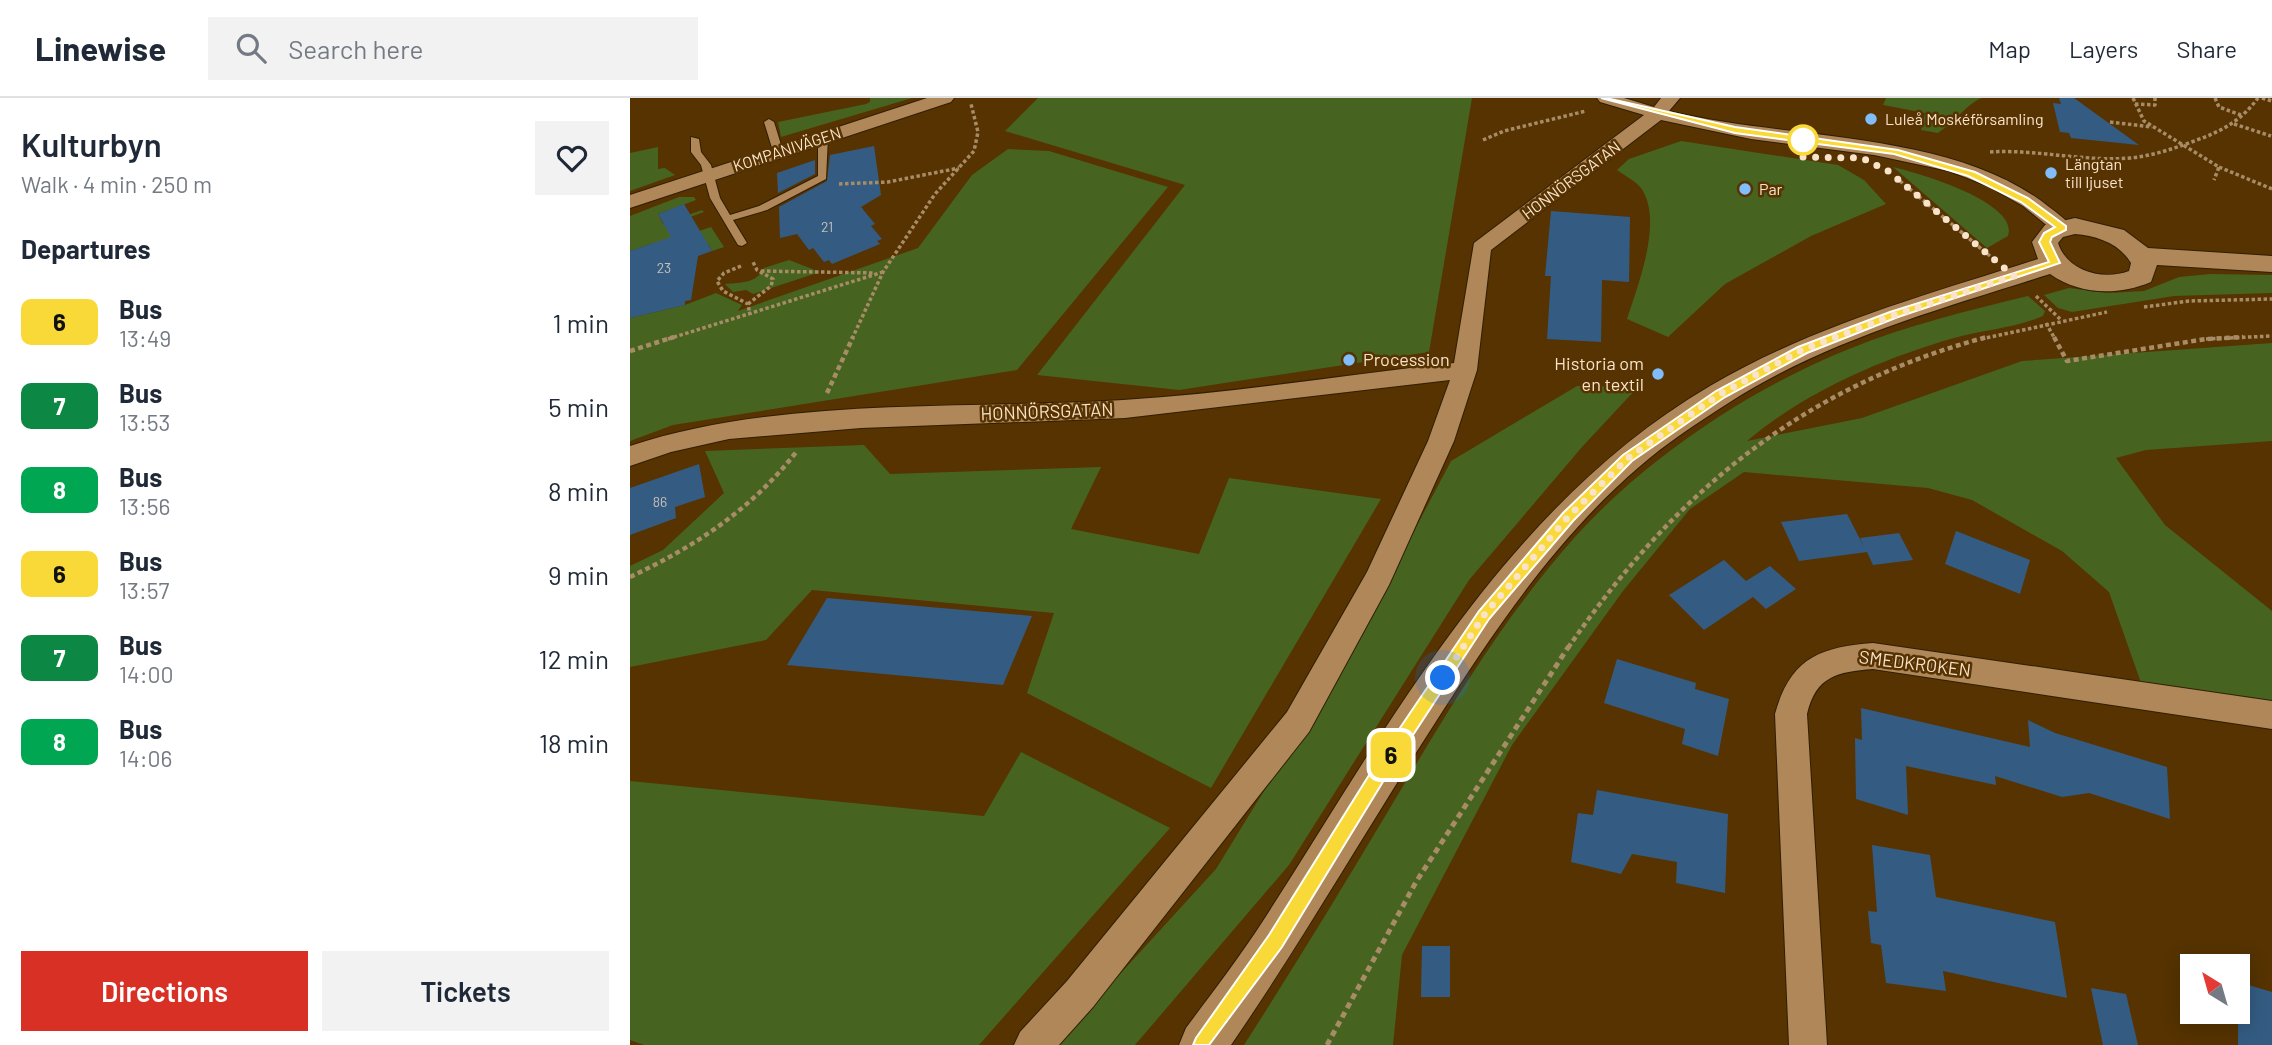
<!DOCTYPE html>
<html lang="en">
<head>
<meta charset="utf-8">
<style>
  :root { --surface:#fff; --page:#f2f2f3; --text:#1f2937; --muted:#747a83; --line:#e0e1e3; --accent:#d93025 }
  body { margin:0; font-family:Barlow,sans-serif; background:var(--page); color:var(--text); height:100vh; display:flex; flex-direction:column; font-size:26px; white-space:nowrap }
  * { box-sizing:border-box; margin:0 }
  p { font-size:23px; color:var(--muted) }
  .icon { flex:none; width:38px; height:38px; fill:none; stroke:currentColor; stroke-width:2; stroke-linecap:round; stroke-linejoin:round }
  .map { position:relative; flex:1; overflow:hidden }
  .sheet { display:flex; flex-direction:column; background:var(--surface); width:630px }
  .sheet>* { flex:none }
  .badge { padding:0 14px; border-radius:10px; font-size:24px; line-height:46px }
  .needle { width:46px; rotate:323deg }
  .controls { position:absolute; left:1550px; top:856px; display:grid; gap:14px }
  .controls a { display:grid; place-items:center; width:70px; height:70px; border-radius:0px; background:var(--surface); box-shadow:0 4px 18px #0003; font-size:35px }
  .you { position:absolute; width:35px; height:35px; margin:-18px; border:5px solid #fff; border-radius:50%; background:#1a73e8; box-shadow:0 0 0 10px #1a73e833 }
  .map>.badge { position:absolute; translate:-50% -50%; box-shadow:0 0 0 4px #fff }
  h2 { padding:0 21px; font-size:26px; line-height:63px }
  .round { display:grid; place-items:center; flex:none; width:74px; height:74px; border-radius:0px; background:var(--page) }
  .head { display:flex; align-items:center; justify-content:space-between; height:119px; padding:0 21px }
  h1 { font-size:33px; font-weight:600; line-height:52px }
  .primary-button { display:flex; gap:14px; margin-top:auto; padding:14px 21px }
  .primary-button a { flex:1; height:80px; border-radius:0px; background:var(--accent); color:#fff; font-size:28px; font-weight:600; line-height:80px; text-align:center }
  .primary-button a+a { background:var(--page); color:var(--text) }
  ul { padding:0; list-style:none }
  li { display:flex; align-items:center; gap:21px; height:84px; padding:0 21px }
  li div { flex:1 }
  li b { display:block; font-size:26px }
  li em { font-style:normal }
  li .badge { min-width:77px; font-weight:700; text-align:center }
  header { display:flex; align-items:center; gap:42px; box-sizing:border-box; height:98px; padding:0 35px; background:var(--surface); border-bottom:2px solid var(--line) }
  header strong { font-size:33px }
  nav { display:flex; gap:38px; margin-inline-start:auto; font-size:24px }
  .search { width:490px; height:63px; background:var(--page); display:flex; align-items:center; gap:18px; box-sizing:border-box; padding:0 24px; border-radius:0px; color:var(--muted); font-size:26px }
  main { display:flex; flex:1; min-height:0 }
  .map>svg:first-child { display:block }
  .green { fill:#46641f }
  .building { fill:#345c83 }
  .lines { fill:none; stroke-linecap:round; stroke-linejoin:round }
  .service-casing { stroke:#311e06; stroke-width:2 }
  .minor-casing { stroke:#311e06; stroke-width:2 }
  .tertiary-casing { stroke:#311e06; stroke-width:2 }
  .path-far2 { stroke:#a88c67; stroke-width:3.5; stroke-dasharray:3.5 2.5; stroke-linecap:butt }
  .path-far1 { stroke:#a88c67; stroke-width:4.5; stroke-dasharray:5 3.5; stroke-linecap:butt }
  .path { stroke:#a88c67; stroke-width:5; stroke-dasharray:6 4.5; stroke-linecap:butt }
  .service { fill:#af8759; fill-rule:evenodd }
  .minor { fill:#af8759; fill-rule:evenodd }
  .tertiary { fill:#af8759; fill-rule:evenodd }
  .line { fill:#f9d937; stroke:#fff; stroke-width:2 }
  .walk { stroke:#f9e3cb; stroke-width:7; stroke-dasharray:0 12.6 }
  .poi-dot { fill:#80bdfa; stroke:#563300; stroke-width:2.5 }
  .stop-dot { fill:#fff; stroke:#f9d937; stroke-width:3.5 }
  .labels { text-anchor:middle; stroke-width:5; stroke-linejoin:round; paint-order:stroke }
  .number-label { font-size:14px; fill:#c8c1b9 }
  .far-poi-label { font-size:16px; fill:#f9e3cb; stroke:#563300; text-anchor:start }
  .far-street-label { font-size:16px; fill:#f9e3cb; stroke:#563300 }
  .poi-label { font-size:18px; fill:#f9e3cb; stroke:#563300; text-anchor:start }
  .street-label { font-size:18px; fill:#f9e3cb; stroke:#563300 }
</style>
</head>
<body>
<header>
<strong>Linewise</strong>
<div class="search"><svg class="icon" aria-label="search" viewBox="0 0 24 24"><circle cx="10" cy="10" r="6"/><path d="M15 15l6 6"/></svg>Search here</div>
<nav><a>Map</a><a>Layers</a><a>Share</a></nav>
</header>
<main>
<section class="sheet">
<div class="head"><div><h1>Kulturbyn</h1><p>Walk · 4 min · 250 m</p></div><a class="round"><svg class="icon" aria-label="heart" viewBox="0 0 24 24"><path d="M12 20l-8-8c-3-5 5-10 8-4 3-6 11-1 8 4z"/></svg></a></div>
<h2>Departures</h2>
<ul>
<li><span class="badge" style="background:#f9d937;color:#111">6</span><div><b>Bus</b><p>13:49</p></div><em>1 min</em></li>
<li><span class="badge" style="background:#0c8844;color:#fff">7</span><div><b>Bus</b><p>13:53</p></div><em>5 min</em></li>
<li><span class="badge" style="background:#00a651;color:#fff">8</span><div><b>Bus</b><p>13:56</p></div><em>8 min</em></li>
<li><span class="badge" style="background:#f9d937;color:#111">6</span><div><b>Bus</b><p>13:57</p></div><em>9 min</em></li>
<li><span class="badge" style="background:#0c8844;color:#fff">7</span><div><b>Bus</b><p>14:00</p></div><em>12 min</em></li>
<li><span class="badge" style="background:#00a651;color:#fff">8</span><div><b>Bus</b><p>14:06</p></div><em>18 min</em></li>
</ul>
<div class="primary-button"><a>Directions</a><a>Tickets</a></div>
</section>
<div class="map">
<svg width="1642" height="947" viewBox="0 0 1642 947">
  <rect width="100%" height="100%" fill="#563300"/>
  <!-- green -->
  <g class="green">
    <polygon points="240,0 282,0 151,39 148,24 236,6 240,4"/>
    <polygon points="408,0 842,0 799,254 549,292 407,277 555,87 375,33"/>
    <path d="M1256 0H1352C1341 3 1320 27 1308 35L1291 32 1295 15 1253 7Z"/>
    <path d="M1051 43 1208 67 1234 82 1256 106 1181 138 1095 186 1038 239 997 221C1008 187 1032 126 1013 93 1008 84 995 78 987 72L999 61Z"/>
    <polygon points="28,49 28,71 35,70 45,77 0,93 0,55"/>
    <polygon points="378,51 419,53 538,89 387,272 43,327 0,343 0,220 55,207 86,195 112,207 108,213 288,150 342,77"/>
    <path d="M1263 69C1288 75 1389 104 1378 138L1357 150Z"/>
    <polygon points="49,99 64,99 66,102 28,116 33,126 72,112 74,114 52,122 60,136 81,129 94,149 82,153 78,146 24,145 0,153 0,118"/>
    <path d="M159 162 190 174 123 196 116 192 103 194 95 186C112 184 126 186 134 170Z"/>
    <polygon points="1580,176 1642,177 1642,195 1544,198 1442,214 1428,210 1414,197 1439,190 1479,195 1514,193 1549,179"/>
    <path d="M1398 198 1415 213 1413 218C1386 230 1353 232 1324 240 1251 261 1175 294 1117 343L1232 320 1392 263 1642 245V343L1516 352 1486 360 1535 427 1642 513V613L1516 599 1479 494 1432 453 1342 402 1298 390 1114 374 1060 411 993 493 882 647 772 857 763 947H614C662 872 708 797 754 720 812 623 869 524 945 439 1015 361 1121 290 1219 251 1277 227 1337 213 1398 198Z"/>
    <polygon points="947,288 1008,289 952,349 839,482 659,767 505,947 425,947 586,771 726,543 821,363"/>
    <polygon points="234,347 260,376 471,369 441,431 569,456 599,380 751,401 581,690 397,595 424,515 182,492 136,542 0,569 0,468 33,452 94,395 75,353"/>
    <polygon points="391,654 540,730 349,947 14,947 0,942 0,683 354,718"/>
  </g>
  <!-- building -->
  <g class="building">
    <polygon points="1429,0 1444,0 1509,47 1441,40 1439,35 1430,34 1423,5 1431,6"/>
    <polygon points="244,48 251,97 231,109 245,126 241,128 252,141 247,143 250,146 202,166 199,162 194,164 183,150 179,152 167,136 150,140 149,109 197,83 200,57"/>
    <polygon points="185,62 185,76 148,95 147,75"/>
    <polygon points="54,106 82,153 68,158 61,202 55,203 55,207 0,220 0,153 41,139 28,116"/>
    <polygon points="921,113 1000,119 999,184 972,182 971,244 917,241 921,178 915,178"/>
    <polygon points="69,366 75,399 45,409 46,420 0,437 0,390"/>
    <polygon points="1217,416 1234,449 1230,440 1269,435 1283,462 1243,467 1237,454 1169,463 1151,424"/>
    <polygon points="1326,433 1400,462 1390,496 1315,466"/>
    <polygon points="1094,462 1116,483 1140,468 1166,491 1136,511 1123,499 1074,532 1039,497"/>
    <polygon points="197,500 402,518 373,587 157,567"/>
    <polygon points="987,561 1066,585 1065,591 1099,601 1088,658 1052,646 1055,631 974,605"/>
    <polygon points="1231,610 1400,649 1398,622 1425,635 1537,669 1540,721 1459,695 1432,699 1365,678 1366,687 1276,668 1278,717 1226,701 1225,640 1232,642"/>
    <polygon points="967,692 1098,716 1095,795 1046,785 1047,764 1002,756 991,776 941,764 948,715 963,717"/>
    <polygon points="1242,747 1300,757 1306,799 1425,824 1437,900 1313,873 1316,893 1256,885 1251,847 1241,845 1238,813 1247,814"/>
    <polygon points="792,848 820,848 820,899 791,899"/>
    <polygon points="1608,884 1642,894 1642,947 1608,947"/>
    <polygon points="1461,890 1496,896 1508,947 1473,947"/>
  </g>
  <g class="lines">
    <defs>
      <g id="service">
        <polygon points="139,21 144,24 153,53 151,55 143,53 134,24"/>
        <polygon points="193,36 198,39 196,81 137,112 103,122 117,145 112,148 108,147 80,100 71,67 61,54 61,39 69,41 71,54 81,67 90,100 100,117 129,108 188,78 188,39"/>
      </g>
      <g id="minor">
        <polygon points="297,0 324,0 321,4 0,110 0,97"/>
        <path d="M967 0H994L1024 9 1031 0H1050L1039 13C1155 42 1324 32 1419 109 1427 115 1436 121 1442 130L1439 134H1425L1393 108 1358 88 1319 73 1244 57 1121 41 1031 22 861 152 847 272 824 343 759 487 679 634 463 909 429 947H384L390 934 437 883 657 614 737 474 798 343 820 282 495 320 231 330 99 341 41 354 0 368V348C150 298 335 312 493 302 603 295 714 277 824 265L844 145 1014 17 970 4Z"/>
        <path d="M1243 545 1642 603V631L1243 571C1207 574 1186 578 1177 616L1197 947H1159L1145 616C1160 561 1189 549 1243 545Z"/>
      </g>
      <path id="tertiary" d="M1445 120 1494 132 1518 150 1642 158V174L1527 167 1521 184C1487 198 1450 197 1420 176 1311 211 1197 242 1100 304 1069 324 1036 345 1009 369 926 440 863 534 805 625 736 732 673 842 601 947H549L556 930C582 895 609 860 633 823 758 629 874 409 1080 288 1182 228 1296 197 1408 161L1402 144 1415 127ZM1445 136C1467 138 1489 145 1501 165L1499 173C1472 183 1437 173 1428 145L1433 139Z"/>
    </defs>
    <!-- service casing -->
    <use href="#service" class="service-casing"/>
    <!-- minor casing -->
    <use href="#minor" class="minor-casing"/>
    <!-- tertiary casing -->
    <use href="#tertiary" class="tertiary-casing"/>
    <!-- path-far2 -->
    <g class="path-far2">
      <polyline points="1503,0 1514,23 1589,69 1584,82"/>
      <polyline points="1585,0 1589,9 1611,17"/>
      <polyline points="1632,0 1642,3"/>
      <polyline points="1505,6 1525,7 1525,0"/>
      <polyline points="1480,24 1522,29"/>
      <polyline points="1604,26 1641,38"/>
      <polyline points="853,42 874,33 956,13"/>
      <path d="M1360 54C1407 51 1453 64 1500 60 1523 58 1545 50 1567 42 1592 33 1612 22 1628 0"/>
      <polyline points="1589,69 1642,91"/>
      <polyline points="1270,83 1360,158"/>
      <polyline points="209,86 258,84 329,70"/>
      <polyline points="111,168 94,175 87,183 93,193 118,206 120,217"/>
      <polyline points="131,173 245,175"/>
      <polyline points="1406,198 1430,221"/>
      <polyline points="118,206 141,188 143,181 127,172 123,164"/>
      <polyline points="1514,209 1559,203 1642,201"/>
      <polyline points="1416,225 1425,241"/>
      <polyline points="38,241 253,174"/>
      <polyline points="222,241 253,174 305,96 344,53 348,34 341,6"/>
      <polyline points="1351,241 1477,214"/>
      <polyline points="1576,241 1642,238"/>
    </g>
    <!-- path-far1 -->
    <g class="path-far1">
      <polyline points="1424,239 1437,263 1576,241 1613,239"/>
      <polyline points="0,253 44,239"/>
      <polyline points="197,295 223,239"/>
      <path d="M0 479C66 448 122 411 167 353"/>
      <path d="M938 550C1044 395 1173 288 1357 239"/>
    </g>
    <!-- path -->
    <polyline class="path" points="697,947 786,784 939,548"/>
    <!-- service -->
    <use href="#service" class="service"/>
    <!-- minor -->
    <use href="#minor" class="minor"/>
    <!-- tertiary -->
    <use href="#tertiary" class="tertiary"/>
  </g>
  <!-- line -->
  <polygon class="line" points="971,0 976,0 1105,29 1268,52 1345,74 1398,100 1436,128 1436,132 1422,139 1420,144 1430,165 1268,219 1177,255 1095,299 1002,363 943,423 859,521 762,669 652,849 579,947 563,947 566,940 639,837 751,658 849,513 933,415 993,357 1086,293 1168,249 1260,214 1419,164 1409,144 1414,135 1425,129 1391,104 1338,78 1264,56 1105,35"/>
  <g class="lines">
    <!-- walk -->
    <polyline class="walk" points="813,580 854,517 938,419 998,360 1090,296 1172,252 1264,217 1384,178 1258,73 1232,60 1171,59 1173,42"/>
  </g>
  <!-- markers -->
  <g class="poi-dot">
    <circle cx="1241" cy="21" r="7"/>
    <circle cx="1421" cy="75" r="7"/>
    <circle cx="1115" cy="91" r="7"/>
    <circle cx="719" cy="262" r="7"/>
    <circle cx="1028" cy="276" r="7"/>
  </g>
  <circle class="stop-dot" cx="1173" cy="42" r="14"/>
  <g class="labels">
    <!-- number labels -->
    <g class="number-label">
      <text x="197" y="134">21</text>
      <text x="34" y="175">23</text>
      <text x="30" y="409">86</text>
    </g>
    <!-- far-poi labels -->
    <g class="far-poi-label">
      <text x="1255" y="27">Luleå Moskéförsamling</text>
      <text x="1435" y="72">Längtan<tspan x="1435" dy="18">till ljuset</tspan></text>
      <text x="1129" y="97">Par</text>
    </g>
    <!-- far-street labels -->
    <g class="far-street-label">
      <text transform="translate(157 51) rotate(-18)" y="6">KOMPANIVÄGEN</text>
      <text transform="translate(941 82) rotate(-37)" y="6">HONNÖRSGATAN</text>
    </g>
    <!-- poi labels -->
    <g class="poi-label">
      <text x="733" y="268">Procession</text>
      <text x="1014" y="272" text-anchor="end">Historia om<tspan x="1014" dy="21">en textil</tspan></text>
    </g>
    <!-- street labels -->
    <g class="street-label">
      <text transform="translate(417 314) rotate(-2)" y="6">HONNÖRSGATAN</text>
      <text transform="translate(1285 566) rotate(7)" y="6">SMEDKROKEN</text>
    </g>
  </g>
</svg>
<div class="controls">
<a><svg class="needle" viewBox="-14 -14 28 28"><path d="M0-13l5 13h-10z" fill="#e53935"/><path d="M0 13l5-13h-10z" fill="#747a83"/></svg></a>
</div>
<div class="you" style="left:813px;top:580px"></div>
<b class="badge" style="left:761px;top:657px;background:#f9d937;color:#111">6</b>
</div>
</main>
</body>
</html>
